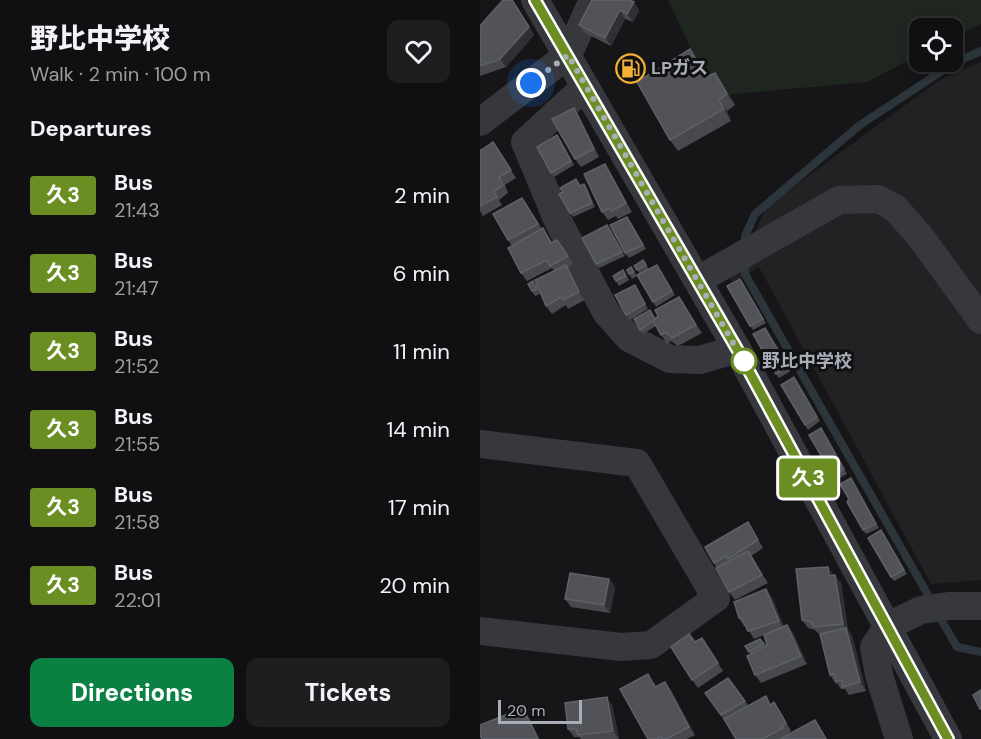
<!DOCTYPE html>
<html lang="en">
<head>
<meta charset="utf-8">
<style>
  :root { --surface:#101012; --page:#1e1e20; --text:#f1f3f6; --muted:#9c9d9f; --line:#303032; --accent:#0b8043 }
  body { margin:0; font-family:"DM Sans","Noto Sans JP",sans-serif; background:var(--page); color:var(--text); height:100vh; display:flex; flex-direction:column; font-size:22px; white-space:nowrap }
  * { box-sizing:border-box; margin:0 }
  p { font-size:20px; color:var(--muted) }
  .icon { flex:none; width:33px; height:33px; fill:none; stroke:currentColor; stroke-width:2; stroke-linecap:round; stroke-linejoin:round }
  .map { position:relative; flex:1; overflow:hidden }
  .sheet { display:flex; flex-direction:column; background:var(--surface); width:480px }
  .sheet>* { flex:none }
  .badge { padding:0 12px; border-radius:4px; font-size:21px; line-height:39px }
  .controls { position:absolute; left:429px; top:18px; display:grid; gap:12px }
  .controls a { display:grid; place-items:center; width:54px; height:54px; border-radius:12px; background:var(--surface); box-shadow:0 3px 9px #0003,0 0 0 2px var(--line); font-size:30px }
  .scale { position:absolute; left:18px; bottom:15px; width:84px; box-sizing:border-box; padding-left:6px; border:3px solid #a8adb8; border-top:0; font-size:16px; line-height:21px; white-space:nowrap; color:#a8adb8; -webkit-text-stroke:4px #111113; paint-order:stroke }
  .you { position:absolute; width:30px; height:30px; margin:-15px; border:4px solid #fff; border-radius:50%; background:#1a73e8; box-shadow:0 0 0 9px #1a73e833 }
  .map>.badge { position:absolute; translate:-50% -50%; box-shadow:0 0 0 3px #fff }
  h2 { padding:0 30px; font-size:22px; line-height:54px }
  .round { display:grid; place-items:center; flex:none; width:63px; height:63px; border-radius:12px; background:var(--page) }
  .summary { display:flex; align-items:center; justify-content:space-between; height:102px; padding:0 30px }
  h1 { font-size:28px; font-weight:800; line-height:45px }
  .button { display:flex; gap:12px; margin-top:auto; padding:12px 30px }
  .button a { flex:1; height:69px; border-radius:12px; background:var(--accent); color:#fff; font-size:24px; font-weight:800; line-height:69px; text-align:center }
  .button a+a { background:var(--page); color:var(--text) }
  ul { padding:0; list-style:none }
  li { display:flex; align-items:center; gap:18px; height:78px; padding:0 30px }
  li div { flex:1 }
  li b { display:block; font-size:22px }
  li em { font-style:normal }
  li .badge { min-width:66px; font-weight:700; text-align:center }
  main { display:flex; flex:1; min-height:0 }
  .map>svg:first-child { display:block }
  .built { fill:#222225 }
  .green { fill:#1e261f }
  .lines { fill:none; stroke-linecap:round; stroke-linejoin:round }
  .stream { stroke:#2c353c; stroke-width:8 }
  .minor { stroke:#37383d; stroke-width:28 }
  .wall { fill:#47494d }
  .shaded-wall { fill:#2f3033 }
  .building { fill:#525359; stroke:#5f6168; stroke-width:1.5 }
  .line-casing { stroke:#fff; stroke-width:14 }
  .line { stroke:#6b8e23; stroke-width:9 }
  .walk { stroke:#a8adb8; stroke-width:6; stroke-dasharray:0 10.8 }
  .stop-dot { fill:#fff; stroke:#6b8e23; stroke-width:3 }
  .labels { text-anchor:middle; stroke-width:6; stroke-linejoin:round; paint-order:stroke }
  .poi-label { font-size:18px; font-weight:bold; fill:#a8adb8; stroke:#111113; text-anchor:start }
  .stop-label { font-size:18px; font-weight:bold; fill:#a8adb8; stroke:#111113; text-anchor:start }
</style>
</head>
<body>
<main>
<section class="sheet">
<div class="summary"><div><h1>野比中学校</h1><p>Walk · 2 min · 100 m</p></div><a class="round"><svg class="icon" aria-label="heart" viewBox="0 0 24 24"><path d="M12 20l-8-8c-3-5 5-10 8-4 3-6 11-1 8 4z"/></svg></a></div>
<h2>Departures</h2>
<ul>
<li><span class="badge" style="background:#6b8e23;color:#fff">久3</span><div><b>Bus</b><p>21:43</p></div><em>2 min</em></li>
<li><span class="badge" style="background:#6b8e23;color:#fff">久3</span><div><b>Bus</b><p>21:47</p></div><em>6 min</em></li>
<li><span class="badge" style="background:#6b8e23;color:#fff">久3</span><div><b>Bus</b><p>21:52</p></div><em>11 min</em></li>
<li><span class="badge" style="background:#6b8e23;color:#fff">久3</span><div><b>Bus</b><p>21:55</p></div><em>14 min</em></li>
<li><span class="badge" style="background:#6b8e23;color:#fff">久3</span><div><b>Bus</b><p>21:58</p></div><em>17 min</em></li>
<li><span class="badge" style="background:#6b8e23;color:#fff">久3</span><div><b>Bus</b><p>22:01</p></div><em>20 min</em></li>
</ul>
<div class="button"><a>Directions</a><a>Tickets</a></div>
</section>
<div class="map">
<svg width="501" height="739" viewBox="0 0 501 739">
  <rect width="100%" height="100%" fill="#161618"/>
  <!-- built -->
  <polygon class="built" points="501,62 501,580 451,584 279,267 252,282 238,256 274,234 287,206 461,79"/>
  <!-- green -->
  <polygon class="green" points="188,0 501,0 501,24 473,38 472,28 440,28 439,55 387,82 233,96"/>
  <g class="lines">
    <!-- stream -->
    <g class="stream">
      <polyline points="265,247 265,236 275,214 380,125 474,63 501,51"/>
      <polyline points="265,260 265,274 452,602"/>
      <polyline points="458,614 477,647 501,652"/>
    </g>
    <!-- minor -->
    <g class="minor">
      <polyline points="55,0 257,349 468,739"/>
      <polyline points="105,87 45,142 77,219 126,312 149,338 190,359 220,360 257,349"/>
      <polyline points="0,122 88,55 113,0"/>
      <polyline points="218,280 359,200 398,199 415,208 439,235 501,320"/>
      <polyline points="0,444 157,463 236,598 171,645 141,647 0,631"/>
      <polyline points="419,739 399,675 394,647 408,626 441,610 468,606 501,606"/>
    </g>
  </g>
  <!-- wall -->
  <g class="wall">
    <polygon points="23,0 33,0 54,35 26,67 0,76 0,26"/>
    <polygon points="152,1 159,10 153,22 145,19 131,46 105,33 99,25"/>
    <polygon points="210,49 227,77 235,73 243,84 255,105 247,111 251,121 198,151 190,140"/>
    <polygon points="99,116 119,157 101,167 95,159"/>
    <polygon points="80,139 94,165 74,177 71,173"/>
    <polygon points="13,142 36,178 25,185 28,193 19,200 22,205 3,216 0,211 0,148 1,150"/>
    <polygon points="125,164 130,173 152,212 138,219 136,216 128,220 122,212"/>
    <polygon points="104,184 107,188 115,207 93,217 90,213 101,186"/>
    <polygon points="48,207 62,229 68,236 72,242 77,240 93,264 88,268 91,273 105,300 88,309 86,305 72,314 66,306 74,270 72,268 47,281 41,273 32,246 28,240"/>
    <polygon points="150,221 166,249 149,258 145,253"/>
    <polygon points="127,225 145,256 119,268 116,264"/>
    <polygon points="163,260 169,269 177,265 195,295 176,307 173,302 160,274 154,266"/>
    <polygon points="151,267 157,276 152,279 147,270"/>
    <polygon points="143,270 149,280 139,286 136,281"/>
    <polygon points="260,279 286,323 273,330 270,326"/>
    <polygon points="56,285 60,294 55,296 52,291"/>
    <polygon points="155,285 168,309 150,320 146,315"/>
    <polygon points="204,306 222,333 198,346 191,341 187,344 176,326 163,334 160,330 175,319"/>
    <polygon points="285,328 311,371 299,378 296,374"/>
    <polygon points="317,382 340,421 328,430 325,425"/>
    <polygon points="341,428 367,474 356,480 353,476"/>
    <polygon points="371,478 399,528 386,534 383,530 369,499"/>
    <polygon points="268,522 283,548 271,556 288,583 255,600 249,592 234,563"/>
    <polygon points="401,530 427,574 414,581 411,577"/>
    <polygon points="354,575 361,583 368,630 372,636 386,691 369,695 365,689 361,689 357,683 356,684 350,675 340,635 335,630 328,628 322,620"/>
    <polygon points="129,579 135,587 130,613 91,607 85,599"/>
    <polygon points="292,597 304,627 307,625 313,633 327,664 281,683 275,675 271,654 265,646 280,639 285,646 287,645 284,635 274,639 266,626 264,626 259,618"/>
    <polygon points="222,638 243,671 218,688 212,680 215,642"/>
    <polygon points="248,678 268,705 292,704 300,711 311,731 308,734 308,735 335,720 347,739 256,739 244,720 225,693"/>
    <polygon points="174,682 176,687 191,690 215,735 207,739 168,739"/>
    <polygon points="132,705 139,739 101,739 99,737 94,737 88,729"/>
  </g>
  <!-- shaded-wall -->
  <g class="shaded-wall">
    <polygon points="32,0 54,35 26,67 20,59"/>
    <polygon points="154,2 159,10 153,22 147,14"/>
    <polygon points="140,10 145,19 131,46 125,38"/>
    <polygon points="210,49 218,60 234,88 226,77"/>
    <polygon points="235,73 243,84 255,105 247,94"/>
    <polygon points="239,100 247,111 251,121 244,109"/>
    <polygon points="94,108 99,116 119,157 114,149"/>
    <polygon points="104,184 107,188 115,207 112,203"/>
    <polygon points="86,265 91,273 105,300 99,292"/>
    <polygon points="348,567 354,575 355,584 349,576"/>
    <polygon points="355,575 361,583 368,630 372,636 386,691 380,682 367,630 363,624"/>
    <polygon points="129,579 135,587 130,613 124,605"/>
    <polygon points="286,589 292,597 305,629 299,621"/>
    <polygon points="307,625 313,633 327,664 321,656"/>
    <polygon points="185,682 191,690 215,735 209,727"/>
    <polygon points="127,697 132,705 139,739 133,731"/>
    <polygon points="43,708 48,716 60,739 58,739"/>
  </g>
  <!-- building -->
  <g class="building">
    <polygon points="23,0 32,0 49,27 20,59 0,66 0,26"/>
    <polygon points="112,0 150,0 154,2 147,14 140,10 125,38 99,25"/>
    <polygon points="210,49 226,77 235,73 247,94 239,100 244,109 190,140 157,82"/>
    <polygon points="94,108 114,149 95,159 72,119"/>
    <polygon points="77,135 91,161 71,173 57,147"/>
    <polygon points="13,142 31,170 19,177 23,185 14,192 17,197 0,206 0,151"/>
    <polygon points="125,164 146,203 132,211 130,208 122,212 104,174"/>
    <polygon points="96,179 100,186 104,184 112,203 90,213 79,194 83,192 80,188"/>
    <polygon points="42,198 58,224 28,240 13,214"/>
    <polygon points="147,217 163,245 145,253 130,225"/>
    <polygon points="127,225 142,252 116,264 102,238"/>
    <polygon points="63,228 71,243 77,240 88,256 70,266 67,260 41,273 28,248"/>
    <polygon points="163,260 166,265 157,270 154,266"/>
    <polygon points="86,265 99,292 83,300 81,297 66,306 55,280"/>
    <polygon points="177,265 192,291 173,302 157,275"/>
    <polygon points="151,267 154,272 149,274 147,270"/>
    <polygon points="143,270 146,276 136,281 133,276"/>
    <polygon points="260,279 283,319 270,326 247,286"/>
    <polygon points="53,281 57,289 52,291 48,284"/>
    <polygon points="155,285 165,304 146,315 135,295"/>
    <polygon points="199,297 216,325 192,338 186,332 181,335 173,321 178,316 175,310"/>
    <polygon points="170,310 175,319 173,321 160,330 154,319"/>
    <polygon points="285,328 308,367 296,374 273,334"/>
    <polygon points="314,377 337,417 325,425 301,385"/>
    <polygon points="341,428 364,469 353,476 329,435"/>
    <polygon points="371,478 396,524 383,530 367,502 369,499 360,484"/>
    <polygon points="268,522 278,540 248,559 246,556 234,563 225,547"/>
    <polygon points="401,530 424,570 411,577 388,538"/>
    <polygon points="268,551 282,575 249,592 236,568"/>
    <polygon points="348,567 349,576 355,575 363,624 334,627 331,622 322,620 316,569"/>
    <polygon points="90,573 129,579 124,605 85,599"/>
    <polygon points="286,589 299,621 268,631 261,617 259,618 254,602"/>
    <polygon points="307,625 321,656 275,675 267,656 287,645 284,635"/>
    <polygon points="366,628 380,682 363,687 361,680 356,681 354,674 350,675 340,634"/>
    <polygon points="209,634 215,642 222,638 238,663 212,680 191,647"/>
    <polygon points="280,639 284,644 269,652 265,646"/>
    <polygon points="168,674 175,687 185,682 209,727 187,739 182,739 181,737 177,739 168,739 140,689"/>
    <polygon points="248,678 265,701 241,715 225,693"/>
    <polygon points="501,690 501,708 500,709 493,695"/>
    <polygon points="286,696 290,705 294,702 306,723 302,726 303,728 283,739 256,739 244,719"/>
    <polygon points="127,697 133,731 98,735 96,729 88,729 85,703"/>
    <polygon points="43,708 58,739 2,739 0,735 0,725"/>
    <polygon points="335,720 346,739 300,739"/>
  </g>
  <g class="lines">
    <defs>
      <polyline id="line" points="55,0 257,349 468,739"/>
    </defs>
    <!-- line casing -->
    <use href="#line" class="line-casing"/>
    <!-- line -->
    <use href="#line" class="line"/>
    <!-- walk -->
    <polyline class="walk" points="51,83 88,55 268,369 264,361"/>
  </g>
  <!-- icons -->
  <defs>
    <symbol id="fuel-ring" viewBox="-11 -11 22 22"><circle r="9.5" fill="#111113" stroke="#f2b134" stroke-width="1.5"/><path d="M-5.5-6h7V0h2V4h1.3V-2.5L3-4.5l.8-.8L6-3V5H2.5V1h-1V6h-7ZM-4.2-4.7v3.2H.2V-4.7Z" fill="#f2b134"/></symbol>
  </defs>
  <g fill-rule="evenodd">
    <use href="#fuel-ring" x="134" y="52" width="33" height="33"/>
  </g>
  <!-- markers -->
  <circle class="stop-dot" cx="264" cy="361" r="12"/>
  <g class="labels">
    <!-- poi labels -->
    <g class="poi-label">
      <text x="171" y="74">LPガス</text>
    </g>
    <!-- stop labels -->
    <g class="stop-label">
      <text x="282" y="367">野比中学校</text>
    </g>
  </g>
</svg>
<div class="controls">
<a><svg class="icon" aria-label="locate" viewBox="0 0 24 24"><circle cx="12" cy="12" r="6"/><path d="M12 2v4M12 18v4M2 12h4M18 12h4"/></svg></a>
</div>
<div class="scale">20 m</div>
<div class="you" style="left:51px;top:83px"></div>
<b class="badge" style="left:328px;top:478px;background:#6b8e23;color:#fff">久3</b>
</div>
</main>
</body>
</html>
